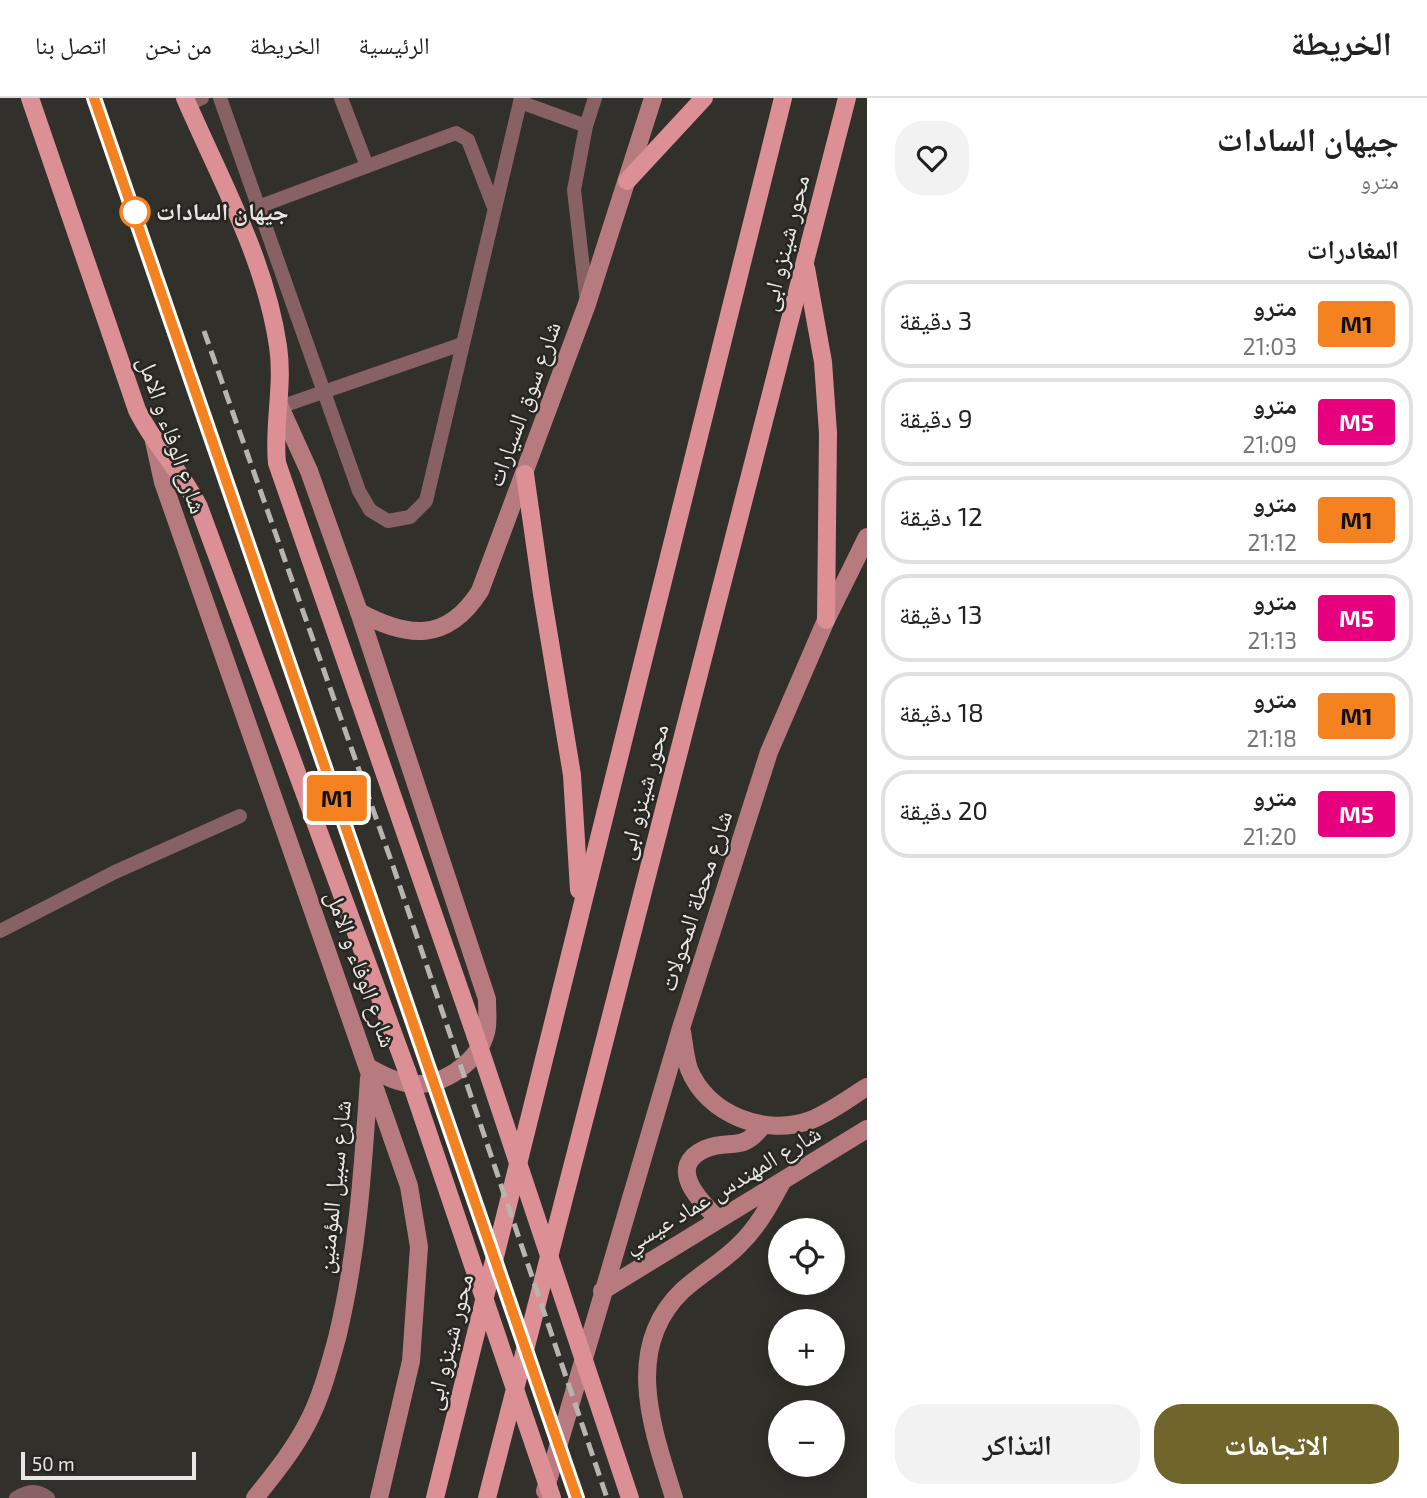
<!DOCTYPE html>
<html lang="ar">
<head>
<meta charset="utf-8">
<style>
  :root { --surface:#fff; --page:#f2f2f2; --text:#222; --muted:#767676; --line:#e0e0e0; --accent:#70662b }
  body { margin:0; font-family:"Exo 2","Noto Naskh Arabic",sans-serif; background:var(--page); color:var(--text); direction:rtl; height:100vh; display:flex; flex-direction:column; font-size:26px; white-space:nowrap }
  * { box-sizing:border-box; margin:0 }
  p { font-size:23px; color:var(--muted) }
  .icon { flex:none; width:38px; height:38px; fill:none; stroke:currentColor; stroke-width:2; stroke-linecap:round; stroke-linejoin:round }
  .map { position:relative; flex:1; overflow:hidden; direction:ltr }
  .details { display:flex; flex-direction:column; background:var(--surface); width:560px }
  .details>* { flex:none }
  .badge { padding:0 14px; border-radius:5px; font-size:24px; line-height:46px }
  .buttons { position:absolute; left:768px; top:1120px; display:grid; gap:14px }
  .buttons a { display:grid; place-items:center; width:77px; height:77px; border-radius:50%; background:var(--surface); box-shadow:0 4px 18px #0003; font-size:35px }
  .scale { position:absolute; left:21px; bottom:18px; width:175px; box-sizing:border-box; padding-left:7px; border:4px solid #e8e7e3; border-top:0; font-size:19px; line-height:24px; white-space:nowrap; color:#e8e7e3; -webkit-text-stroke:5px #282621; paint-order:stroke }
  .map>.badge { position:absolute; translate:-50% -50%; box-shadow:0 0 0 4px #fff }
  h2 { padding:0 28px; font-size:26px; line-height:63px }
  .round { display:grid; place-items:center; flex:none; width:74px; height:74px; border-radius:28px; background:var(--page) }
  .headline { display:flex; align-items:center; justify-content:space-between; height:119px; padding:0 28px }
  h1 { font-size:33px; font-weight:700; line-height:52px }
  .button { display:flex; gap:14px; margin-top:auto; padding:14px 28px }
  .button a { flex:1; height:80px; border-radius:28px; background:var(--accent); color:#fff; font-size:28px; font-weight:700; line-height:80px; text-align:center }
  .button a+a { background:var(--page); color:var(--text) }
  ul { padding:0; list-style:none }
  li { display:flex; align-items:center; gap:21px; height:88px; margin:0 14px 10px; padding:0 14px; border:4px solid var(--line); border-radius:28px }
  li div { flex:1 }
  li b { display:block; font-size:26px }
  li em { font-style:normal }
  li .badge { min-width:77px; font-weight:700; text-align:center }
  header { display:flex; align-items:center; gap:42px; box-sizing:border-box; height:98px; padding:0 35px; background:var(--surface); border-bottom:2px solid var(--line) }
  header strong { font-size:33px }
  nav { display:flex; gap:38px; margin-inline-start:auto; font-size:24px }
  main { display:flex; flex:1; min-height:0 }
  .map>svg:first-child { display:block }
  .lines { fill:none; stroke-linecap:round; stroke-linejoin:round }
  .lane { stroke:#876163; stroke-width:14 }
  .secondary { stroke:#b77b7f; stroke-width:18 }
  .primary { stroke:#dc8f94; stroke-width:18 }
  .rail { stroke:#b6b5b0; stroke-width:5; stroke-dasharray:14 7; stroke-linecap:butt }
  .primary-bridge { stroke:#dc8f94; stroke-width:18 }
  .line-casing { stroke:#fff; stroke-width:16 }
  .line { stroke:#f58220; stroke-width:10 }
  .stop-dot { fill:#fff; stroke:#f58220; stroke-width:3.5 }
  .labels { text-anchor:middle; stroke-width:5; stroke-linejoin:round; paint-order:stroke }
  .stop-label { font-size:24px; font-weight:bold; fill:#e8e7e3; stroke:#282621; text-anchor:start }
  .street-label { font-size:24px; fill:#e8e7e3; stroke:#282621 }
</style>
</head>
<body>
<header>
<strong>الخريطة</strong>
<nav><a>الرئيسية</a><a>الخريطة</a><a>من نحن</a><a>اتصل بنا</a></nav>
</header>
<main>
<section class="details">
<div class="headline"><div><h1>جيهان السادات</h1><p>مترو</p></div><a class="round"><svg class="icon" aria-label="heart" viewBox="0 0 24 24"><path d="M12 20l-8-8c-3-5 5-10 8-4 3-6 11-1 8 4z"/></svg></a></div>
<h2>المغادرات</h2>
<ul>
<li><span class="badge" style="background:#f58220;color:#111">M1</span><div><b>مترو</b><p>21:03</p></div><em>3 دقيقة</em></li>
<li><span class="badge" style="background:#e6007e;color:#fff">M5</span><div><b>مترو</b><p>21:09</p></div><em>9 دقيقة</em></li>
<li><span class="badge" style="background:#f58220;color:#111">M1</span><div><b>مترو</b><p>21:12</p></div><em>12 دقيقة</em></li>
<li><span class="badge" style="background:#e6007e;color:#fff">M5</span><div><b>مترو</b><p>21:13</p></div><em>13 دقيقة</em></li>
<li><span class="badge" style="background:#f58220;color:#111">M1</span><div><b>مترو</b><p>21:18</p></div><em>18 دقيقة</em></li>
<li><span class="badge" style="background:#e6007e;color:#fff">M5</span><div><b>مترو</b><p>21:20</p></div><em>20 دقيقة</em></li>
</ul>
<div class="button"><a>الاتجاهات</a><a>التذاكر</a></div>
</section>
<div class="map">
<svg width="867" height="1400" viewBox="0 0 867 1400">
  <rect width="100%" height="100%" fill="#32302a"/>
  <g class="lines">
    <!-- lane -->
    <g class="lane">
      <polyline points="220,0 359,393 370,412 388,423 410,419 426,403 521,0"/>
      <polyline points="341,0 367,68"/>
      <polyline points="520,4 586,28"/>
      <polyline points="187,7 202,0"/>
      <polyline points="258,109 456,35 468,42 493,107"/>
      <polyline points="587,205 574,92 586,28 595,0"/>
      <polyline points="280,309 462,246"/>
      <polyline points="0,833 115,774 240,718"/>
      <path d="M16 1400C28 1393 37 1391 48 1400"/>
    </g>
    <!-- secondary -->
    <g class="secondary">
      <path d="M280 309 309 373 359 514 487 901C487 910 488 920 487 929 483 958 451 984 421 986 402 987 386 979 370 970"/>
      <polyline points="154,343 163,384 409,1088 419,1149 411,1263 379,1400"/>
      <path d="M359 514C407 540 447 545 480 493L587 206 653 0"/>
      <path d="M682 934C684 945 685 959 689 971 707 1017 766 1039 811 1022 831 1014 849 1000 867 989"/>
      <path d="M718 1121C701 1104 665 1069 705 1051 730 1040 742 1056 763 1027"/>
      <polyline points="602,1193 867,1031"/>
      <polyline points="545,1393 681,930 769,654 826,522 867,439"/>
      <path d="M255 1400C274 1376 293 1353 307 1326 321 1300 329 1269 337 1240 358 1154 363 1069 369 980"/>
      <path d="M674 1400C653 1332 622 1251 682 1193 700 1176 723 1164 740 1146 758 1129 770 1106 782 1084"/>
    </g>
    <!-- primary -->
    <g class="primary">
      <path d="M30 0 137 312C154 347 182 374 199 409L407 973"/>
      <path d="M185 0C220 81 265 160 278 248 284 288 273 326 277 365L476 939"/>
      <polyline points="627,83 704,0"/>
      <polyline points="806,170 823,264 828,335 826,522"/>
      <polyline points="525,376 542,496 572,677 579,792"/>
      <polyline points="435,1400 783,0"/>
      <polyline points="487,1400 847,0"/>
    </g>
    <!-- rail -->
    <g class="rail">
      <polyline points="204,233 393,768 607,1400"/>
      <polyline points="179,242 577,1400"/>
    </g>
    <!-- primary-bridge -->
    <g class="primary-bridge">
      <polyline points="476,939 630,1400"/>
      <polyline points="407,973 552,1400"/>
    </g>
  </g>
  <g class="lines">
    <defs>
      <polyline id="line" points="94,0 577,1400"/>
    </defs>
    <!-- line casing -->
    <use href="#line" class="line-casing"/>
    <!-- line -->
    <use href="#line" class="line"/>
  </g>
  <!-- markers -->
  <circle class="stop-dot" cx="135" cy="114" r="14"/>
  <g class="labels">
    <!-- stop labels -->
    <g class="stop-label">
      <text x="156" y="122">جيهان السادات</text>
    </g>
    <!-- street labels -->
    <g class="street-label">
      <text transform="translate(785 145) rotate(-76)" y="8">محور شينزو ابى</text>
      <text transform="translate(524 306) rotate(-70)" y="8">شارع سوق السيارات</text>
      <text transform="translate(172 337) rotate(71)" y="8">شارع الوفاء و الامل</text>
      <text transform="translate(643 694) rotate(-75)" y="8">محور شينزو ابى</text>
      <text transform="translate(696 803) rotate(-72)" y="8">شارع محطة المحولات</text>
      <text transform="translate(361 871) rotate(70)" y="8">شارع الوفاء و الامل</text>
      <text transform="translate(334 1089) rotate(-84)" y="8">شارع سبيل المؤمنين</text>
      <text transform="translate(722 1091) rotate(-31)" y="8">شارع المهندس عماد عيسي</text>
      <text transform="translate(449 1244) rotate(-76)" y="8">محور شينزو ابى</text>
    </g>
  </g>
</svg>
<div class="buttons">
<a><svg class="icon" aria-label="locate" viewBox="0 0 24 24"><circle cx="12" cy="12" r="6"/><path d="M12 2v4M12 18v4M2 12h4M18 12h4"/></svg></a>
<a>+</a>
<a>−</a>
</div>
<div class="scale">50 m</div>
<b class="badge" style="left:337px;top:700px;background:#f58220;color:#111">M1</b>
</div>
</main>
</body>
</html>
